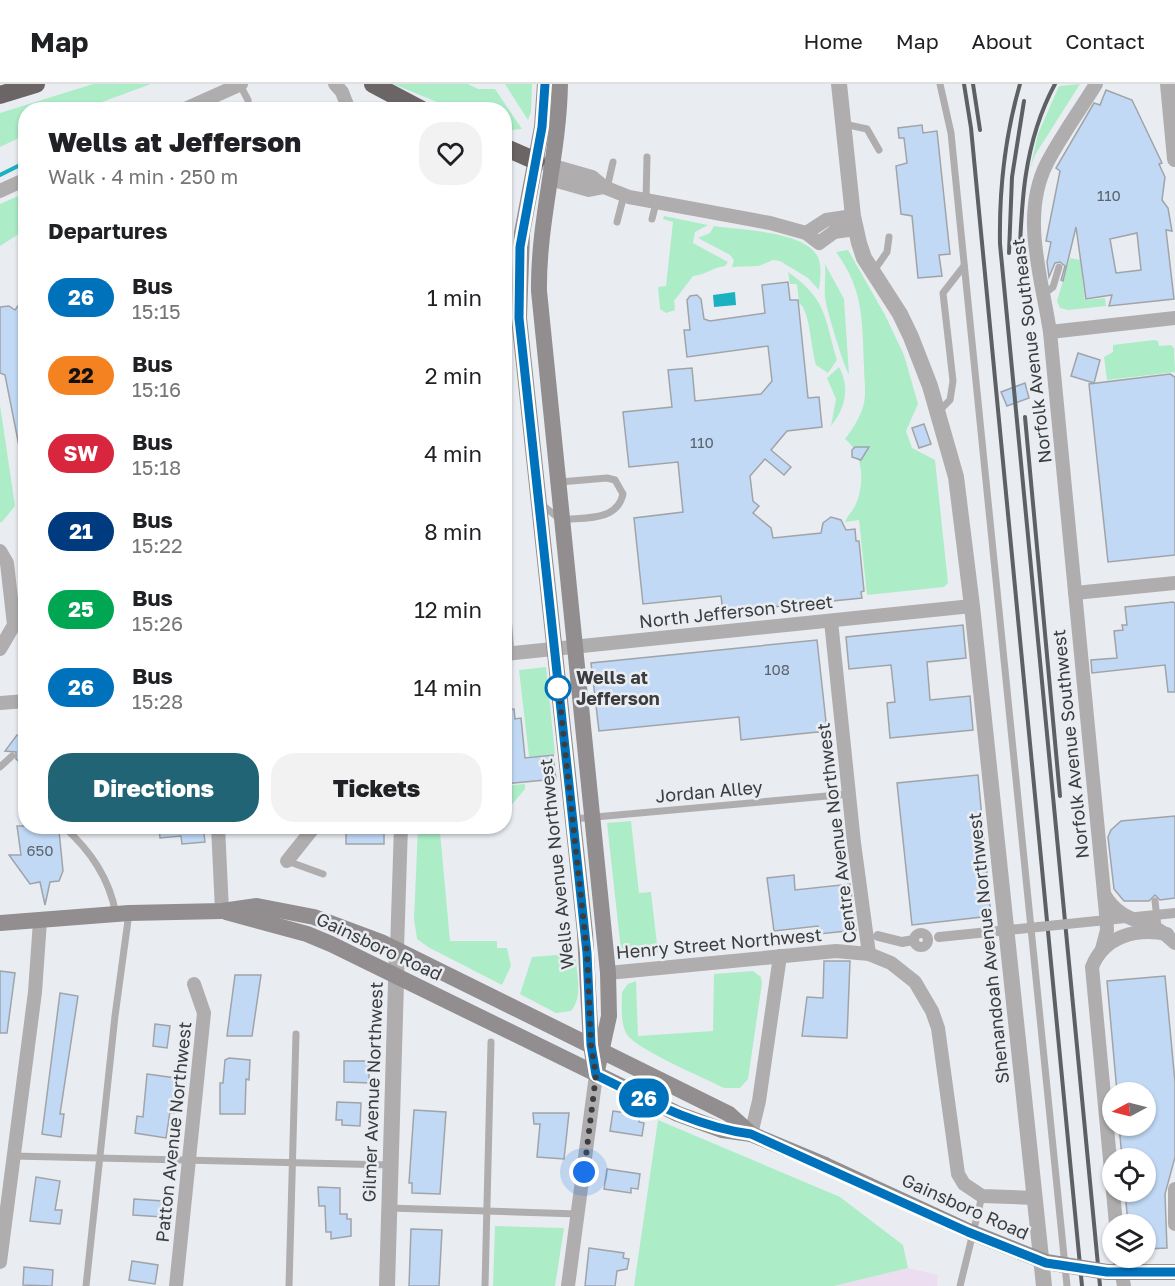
<!DOCTYPE html>
<html lang="en">
<head>
<meta charset="utf-8">
<style>
  :root { --surface:#fff; --page:#f2f2f2; --text:#202124; --muted:#757577; --line:#e0e0e0; --accent:#206476 }
  body { margin:0; font-family:"Golos Text",sans-serif; background:var(--page); color:var(--text); height:100vh; display:flex; flex-direction:column; font-size:22px; white-space:nowrap }
  * { box-sizing:border-box; margin:0 }
  p { font-size:20px; color:var(--muted) }
  .icon { flex:none; width:33px; height:33px; fill:none; stroke:currentColor; stroke-width:2; stroke-linecap:round; stroke-linejoin:round }
  .map { position:relative; flex:1; overflow:hidden }
  .sheet { position:absolute; left:18px; top:18px; width:494px; height:732px; display:flex; flex-direction:column; background:var(--surface); border-radius:24px; box-shadow:0 2px 4px #0004 }
  .sheet>* { flex:none }
  .badge { padding:0 12px; border-radius:20px; font-size:21px; line-height:39px }
  .needle { width:39px; rotate:263deg }
  .buttons { position:absolute; left:1102px; top:998px; display:grid; gap:12px }
  .buttons a { display:grid; place-items:center; width:54px; height:54px; border-radius:50%; background:var(--surface); box-shadow:0 2px 4px #0004; font-size:30px }
  .you { position:absolute; width:30px; height:30px; margin:-15px; border:4px solid #fff; border-radius:50%; background:#1a73e8; box-shadow:0 0 0 9px #1a73e833 }
  .map>.badge { position:absolute; translate:-50% -50%; box-shadow:0 0 0 3px #fff }
  h2 { padding:0 30px; font-size:22px; line-height:54px }
  .round { display:grid; place-items:center; flex:none; width:63px; height:63px; border-radius:24px; background:var(--page) }
  .overview { display:flex; align-items:center; justify-content:space-between; height:102px; padding:0 30px }
  h1 { font-size:28px; font-weight:800; line-height:45px }
  .primary-button { display:flex; gap:12px; margin-top:auto; padding:12px 30px }
  .primary-button a { flex:1; height:69px; border-radius:24px; background:var(--accent); color:#fff; font-size:24px; font-weight:800; line-height:69px; text-align:center }
  .primary-button a+a { background:var(--page); color:var(--text) }
  ul { padding:0; list-style:none }
  li { display:flex; align-items:center; gap:18px; height:78px; padding:0 30px }
  li div { flex:1 }
  li b { display:block; font-size:22px }
  li em { font-style:normal }
  li .badge { min-width:66px; font-weight:700; text-align:center }
  header { display:flex; align-items:center; gap:36px; box-sizing:border-box; height:84px; padding:0 30px; background:var(--surface); border-bottom:2px solid var(--line) }
  header strong { font-size:28px }
  nav { display:flex; gap:33px; margin-inline-start:auto; font-size:21px }
  .map>svg:first-child { display:block }
  .industrial { fill:#ecddf0 }
  .green { fill:#acedc8 }
  .water { fill:#1bb1c1 }
  .lines { fill:none; stroke-linecap:round; stroke-linejoin:round }
  .stream { stroke:#1bb1c1; stroke-width:4 }
  .building { fill:#c1d9f5; stroke:#a0a4a8; stroke-width:1.5; fill-rule:evenodd }
  .service { stroke:#b0adae; stroke-width:7 }
  .pedestrian { stroke:#b0adae; stroke-width:10 }
  .minor { stroke:#b0adae; stroke-width:14 }
  .tertiary { stroke:#b0adae; stroke-width:16 }
  .secondary { stroke:#928e8f; stroke-width:16 }
  .motorway { stroke:#6b6566; stroke-width:18 }
  .rail { stroke:#5e6163; stroke-width:4 }
  .pedestrian-bridge { stroke:#b0adae; stroke-width:10 }
  .secondary-bridge { stroke:#928e8f; stroke-width:16 }
  .line-casing { stroke:#fff; stroke-width:14 }
  .line { stroke:#0072bc; stroke-width:9 }
  .walk { stroke:#3b3d3f; stroke-width:6; stroke-dasharray:0 10.8 }
  .stop-dot { fill:#fff; stroke:#0072bc; stroke-width:3 }
  .labels { text-anchor:middle; stroke-width:5; stroke-linejoin:round; paint-order:stroke }
  .number-label { font-size:15px; fill:#5c646c }
  .street-label { font-size:18px; fill:#3b3d3f; stroke:#e9edf2 }
  .stop-label { font-size:18px; font-weight:bold; fill:#3b3d3f; stroke:#e9edf2; text-anchor:start }
</style>
</head>
<body>
<header>
<strong>Map</strong>
<nav><a>Home</a><a>Map</a><a>About</a><a>Contact</a></nav>
</header>
<div class="map">
<svg width="1175" height="1202" viewBox="0 0 1175 1202">
  <rect width="100%" height="100%" fill="#e9edf2"/>
  <!-- industrial -->
  <polygon class="industrial" points="908,1184 938,1191 937,1202 834,1202"/>
  <!-- green -->
  <g class="green">
    <polygon points="93,0 151,0 83,25 26,26 25,51 0,63 0,29"/>
    <polygon points="393,0 468,0 478,5 495,5 522,45 504,47 504,26 454,25"/>
    <polygon points="505,0 532,0 531,28 528,36"/>
    <polygon points="1080,0 1035,71 1030,85 1038,50 1059,2"/>
    <polygon points="25,109 25,146 0,162 0,120"/>
    <path d="M664 132 708 141 695 148 693 159 728 178 725 182C714 183 705 191 693 192L674 217 675 226 666 229 660 225 658 203 666 202 673 138 663 135Z"/>
    <path d="M714 142C740 146 801 147 816 170 823 179 820 195 819 206L808 194 780 177 773 176 759 182 732 183 734 176 730 171 698 154 710 149Z"/>
    <path d="M848 166 885 231 904 271 918 320 906 347 912 364 935 376 948 499 944 503 867 511 859 436 845 438C847 432 852 428 855 422 865 401 864 370 845 355 852 346 859 335 863 323 867 310 864 296 864 282 862 237 864 206 836 168Z"/>
    <polygon points="1070,174 1080,176 1085,216 1105,214 1106,222 1068,226 1060,224 1057,217"/>
    <path d="M825 180 844 215 849 290C845 286 825 221 825 213 824 202 826 191 825 180Z"/>
    <path d="M788 188C828 216 824 234 837 276L828 289 816 281C811 265 810 226 799 219L797 200H790Z"/>
    <polygon points="1154,256 1158,257 1159,262 1171,261 1174,264 1175,288 1107,296 1104,273 1113,268 1113,261"/>
    <path d="M839 283C850 303 846 324 831 342L836 315 827 294Z"/>
    <polygon points="0,321 15,422 2,438 0,438"/>
    <polygon points="546,583 555,670 529,673 519,586"/>
    <polygon points="525,700 525,705 504,730 504,702"/>
    <polygon points="631,737 639,809 651,808 658,869 629,872 621,866 607,739"/>
    <polygon points="418,743 482,743 440,748 450,857 497,857 497,864 507,864 511,882 502,901 428,863 417,855 414,835"/>
    <path d="M569 870 576 876C577 893 583 913 571 927L556 929 520 910 532 873Z"/>
    <path d="M753 887 761 893 762 899 748 995 740 1004H724C705 994 634 965 626 949 620 937 622 921 622 908L628 900 636 897 638 952 713 947 714 890Z"/>
    <polygon points="658,1036 840,1113 903,1161 908,1184 834,1202 634,1202"/>
    <polygon points="495,1142 564,1144 555,1202 493,1202"/>
  </g>
  <!-- water -->
  <polygon class="water" points="735,208 736,221 714,223 713,211"/>
  <g class="lines">
    <!-- stream -->
    <polyline class="stream" points="0,91 26,78"/>
  </g>
  <!-- building -->
  <g class="building">
    <path d="M1106 6 1132 16 1162 79 1159 80 1165 93 1162 116 1168 124 1172 147 1166 146 1174 215 1109 222 1112 211 1086 215 1076 143 1063 197 1061 196 1065 182 1060 178 1055 179 1049 193 1047 178 1051 158 1046 157 1060 87 1056 84 1094 19 1100 21ZM1137 149 1141 186 1116 189 1110 155Z"/>
    <polygon points="922,41 923,49 937,47 950,170 939,171 942,192 918,194 912,132 901,130 896,82 907,79 904,54 899,54 898,44"/>
    <polygon points="788,198 790,216 798,216 808,314 819,313 822,343 787,347 771,366 791,383 784,391 765,375 750,392 753,417 759,422 753,429 771,444 773,454 821,449 823,439 831,433 841,436 846,446 855,445 856,457 859,457 864,507 861,508 862,514 723,528 721,512 643,520 634,434 683,428 681,409 678,378 629,383 623,328 672,323 668,286 692,284 695,317 761,310 772,297 768,262 687,273 684,246 690,246 687,216 690,212 697,211 701,215 704,235 710,237 765,229 762,201"/>
    <polygon points="26,211 26,367 20,367 5,291 0,289 0,223 9,222 15,226"/>
    <polygon points="1078,269 1100,276 1094,299 1071,292"/>
    <polygon points="1170,290 1175,293 1175,471 1108,478 1089,300"/>
    <polygon points="1025,299 1029,314 1007,322 1001,308"/>
    <polygon points="924,340 931,360 919,364 912,344"/>
    <polygon points="855,363 869,363 861,376 852,373 852,366"/>
    <polygon points="1173,518 1175,519 1175,608 1168,608 1165,581 1092,589 1091,576 1117,574 1114,547 1123,546 1122,541 1127,541 1125,523"/>
    <polygon points="963,541 966,574 927,578 930,616 970,612 973,646 890,654 887,619 895,618 891,581 849,585 846,553"/>
    <polygon points="817,556 827,647 741,656 739,633 599,647 591,579"/>
    <polygon points="514,625 515,635 521,634 525,674 553,671 556,695 504,700 504,626"/>
    <polygon points="17,651 26,657 26,675 20,678 16,675 16,668 5,667"/>
    <polygon points="978,691 991,832 912,841 897,699"/>
    <polygon points="1175,732 1175,814 1160,816 1155,811 1149,817 1124,817 1114,805 1108,753 1111,746 1121,737"/>
    <polygon points="17,742 55,742 59,747 63,787 59,797 50,798 45,821 40,798 30,800 9,771 21,771"/>
    <polygon points="159,742 203,742 205,758 182,760 181,752 160,754"/>
    <rect x="346" y="742" width="38" height="18"/>
    <polygon points="794,791 795,806 850,800 856,846 819,850 818,842 774,847 767,794"/>
    <polygon points="824,877 850,877 847,954 802,952 807,913 823,914"/>
    <polygon points="0,887 15,889 7,949 0,949"/>
    <polygon points="235,891 261,891 252,952 227,952"/>
    <polygon points="1165,892 1175,998 1175,1073 1165,1110 1167,1164 1146,1165 1146,1140 1128,1140 1125,1107 1146,1107 1146,1074 1122,1074 1119,1041 1146,1041 1146,1008 1117,1008 1107,897"/>
    <polygon points="60,909 78,912 60,1030 64,1030 61,1053 42,1050"/>
    <polygon points="155,940 170,942 167,964 153,962"/>
    <polygon points="229,974 250,976 249,996 246,995 245,1030 220,1030 220,999 223,999 225,976"/>
    <polygon points="344,977 369,977 369,999 344,998"/>
    <polygon points="147,990 176,994 174,1029 170,1028 166,1054 135,1049 137,1032 143,1033"/>
    <polygon points="337,1018 361,1019 360,1042 342,1041 342,1036 336,1036"/>
    <polygon points="414,1026 446,1028 440,1110 412,1109 412,1099 409,1099"/>
    <polygon points="613,1027 640,1031 639,1038 644,1039 642,1052 610,1047"/>
    <polygon points="533,1029 569,1029 564,1075 537,1073 540,1040 534,1040"/>
    <polygon points="607,1085 640,1090 638,1105 631,1104 631,1109 604,1105"/>
    <polygon points="36,1093 60,1097 55,1126 62,1126 60,1140 30,1137"/>
    <polygon points="318,1103 340,1104 340,1130 347,1130 347,1135 351,1135 351,1152 331,1155 331,1148 326,1148 325,1122 319,1122"/>
    <polygon points="134,1115 163,1117 162,1133 133,1131"/>
    <polygon points="411,1145 442,1146 439,1202 409,1202"/>
    <polygon points="589,1164 624,1169 623,1174 629,1175 627,1185 617,1187 615,1202 585,1202"/>
    <polygon points="132,1177 158,1181 155,1200 129,1196"/>
    <polygon points="24,1183 53,1186 52,1202 23,1201"/>
  </g>
  <g class="lines">
    <!-- service -->
    <g class="service">
      <polyline points="940,0 951,49 1067,1202"/>
      <polyline points="240,1 248,16 249,26"/>
      <polyline points="844,40 867,45 879,66"/>
      <polyline points="607,104 613,78"/>
      <polyline points="646,117 647,73"/>
      <polyline points="652,135 656,119"/>
      <polyline points="617,138 624,111"/>
      <polyline points="873,188 887,168 889,153"/>
      <polyline points="1044,210 1053,203 1059,183"/>
      <polyline points="938,328 950,316 953,297 943,209 964,182"/>
      <path d="M541 420 561 436C584 433 617 438 623 410L615 396 607 394 560 398"/>
      <polyline points="504,482 511,570"/>
      <polyline points="0,683 12,672"/>
      <polyline points="573,735 849,710"/>
      <path d="M63 742C91 767 109 794 116 830"/>
      <polyline points="287,777 323,790"/>
      <polyline points="1155,817 1158,843"/>
      <polyline points="13,1072 391,1081"/>
      <polyline points="389,1124 578,1130"/>
      <polyline points="86,1202 115,932 129,829"/>
      <polyline points="289,1202 296,950"/>
      <polyline points="485,1202 491,958"/>
      <polyline points="960,1202 982,1112"/>
    </g>
    <!-- pedestrian -->
    <g class="pedestrian">
      <circle cx="921" cy="856" r="7"/>
      <polyline points="878,852 902,858 914,856"/>
    </g>
    <!-- minor -->
    <g class="minor">
      <polyline points="335,0 342,8 349,26"/>
      <path d="M1096 0C1080 26 1061 52 1047 79 1020 132 1042 194 1050 248L1106 830 1107 846 1102 865"/>
      <polyline points="183,26 241,0"/>
      <polyline points="543,79 592,93 604,103 629,113 770,139 806,149 819,159 834,148 855,145"/>
      <polyline points="550,95 589,106 604,103"/>
      <polyline points="0,107 26,95"/>
      <polyline points="806,149 826,136 853,132"/>
      <polyline points="1050,248 1175,234"/>
      <polyline points="0,467 7,479 14,541 0,565"/>
      <polyline points="1075,509 1175,499"/>
      <polyline points="831,537 854,759 869,870"/>
      <polyline points="504,570 972,522"/>
      <polyline points="0,619 26,617"/>
      <polyline points="218,742 222,827"/>
      <polyline points="287,777 315,742"/>
      <path d="M1104 810C1124 844 1150 832 1175 859"/>
      <polyline points="397,865 401,742"/>
      <polyline points="608,889 836,867 869,870 891,879 915,898 932,927 938,944 958,1090 964,1100 982,1112 1035,1114"/>
      <polyline points="751,1050 759,1017 780,872"/>
      <polyline points="1175,1105 1175,1140"/>
      <path d="M1116 1140 1092 883C1104 852 1136 844 1167 850"/>
      <polyline points="1119,1173 1124,1202"/>
      <polyline points="0,1178 35,908 40,837"/>
      <polyline points="176,1202 204,929 194,900"/>
      <polyline points="568,1202 596,991"/>
    </g>
    <!-- tertiary -->
    <g class="tertiary">
      <polyline points="839,0 853,132 859,159 864,174 900,230 911,253 930,302 956,393 972,522 1044,1202"/>
      <polyline points="1168,0 1175,75"/>
      <polyline points="387,1202 397,865"/>
    </g>
    <!-- secondary -->
    <g class="secondary">
      <polyline points="545,0 542,43 522,149 519,234 585,849 591,961 595,986"/>
      <path d="M560 0C559 70 538 137 539 207L608 889 609 932 596 991"/>
      <polyline points="226,828 307,850 331,860 678,1030 722,1046 751,1050 825,1081"/>
      <polyline points="0,839 129,829 222,827 257,822 314,833 381,858 729,1030 751,1050"/>
    </g>
    <!-- motorway -->
    <g class="motorway">
      <polyline points="373,0 422,26"/>
      <polyline points="0,11 36,0"/>
      <polyline points="504,63 536,77"/>
    </g>
    <!-- rail -->
    <g class="rail">
      <polyline points="964,0 971,44 1082,1202"/>
      <polyline points="973,0 980,46"/>
      <path d="M1020 0C1005 52 999 105 1000 160L1100 1202"/>
      <polyline points="1009,169 1012,93 1024,17"/>
      <path d="M1019 188C1021 122 1023 59 1055 0"/>
      <polyline points="1025,333 1060,712"/>
    </g>
    <!-- pedestrian-bridge -->
    <polyline class="pedestrian-bridge" points="939,853 1175,829"/>
    <!-- secondary-bridge -->
    <polyline class="secondary-bridge" points="825,1081 968,1147 1046,1178 1107,1188 1175,1188"/>
  </g>
  <g class="lines">
    <defs>
      <path id="line" d="M545 0 542 43 520 163 519 234 587 869 591 961 596 991C645 1015 695 1043 751 1050L968 1148 1046 1179 1107 1188H1175"/>
    </defs>
    <!-- line casing -->
    <use href="#line" class="line-casing"/>
    <!-- line -->
    <use href="#line" class="line"/>
    <!-- walk -->
    <polyline class="walk" points="558,604 558,600 587,869 591,961 596,991 584,1088"/>
  </g>
  <!-- markers -->
  <circle class="stop-dot" cx="558" cy="604" r="12"/>
  <g class="labels">
    <!-- number labels -->
    <g class="number-label">
      <text x="1109" y="117">110</text>
      <text x="702" y="364">110</text>
      <text x="777" y="591">108</text>
      <text x="40" y="772">650</text>
    </g>
    <!-- street labels -->
    <g class="street-label">
      <text transform="translate(1032 267) rotate(-97)" y="6">Norfolk Avenue Southeast</text>
      <text transform="translate(736 528) rotate(-6)" y="6">North Jefferson Street</text>
      <text transform="translate(1071 660) rotate(-96)" y="6">Norfolk Avenue Southwest</text>
      <text transform="translate(709 708) rotate(-5)" y="6">Jordan Alley</text>
      <text transform="translate(837 749) rotate(-97)" y="6">Centre Avenue Northwest</text>
      <text transform="translate(557 780) rotate(-96)" y="6">Wells Avenue Northwest</text>
      <text transform="translate(719 860) rotate(-5)" y="6">Henry Street Northwest</text>
      <text transform="translate(379 863) rotate(25)" y="6">Gainsboro Road</text>
      <text transform="translate(989 864) rotate(-96)" y="6">Shenandoah Avenue Northwest</text>
      <text transform="translate(373 1008) rotate(-88)" y="6">Gilmer Avenue Northwest</text>
      <text transform="translate(174 1048) rotate(-84)" y="6">Patton Avenue Northwest</text>
      <text transform="translate(965 1123) rotate(24)" y="6">Gainsboro Road</text>
    </g>
    <!-- stop labels -->
    <g class="stop-label">
      <text x="576" y="600">Wells at<tspan x="576" dy="21">Jefferson</tspan></text>
    </g>
  </g>
</svg>
<div class="buttons">
<a><svg class="needle" viewBox="-14 -14 28 28"><path d="M0-13l5 13h-10z" fill="#e53935"/><path d="M0 13l5-13h-10z" fill="#757577"/></svg></a>
<a><svg class="icon" aria-label="locate" viewBox="0 0 24 24"><circle cx="12" cy="12" r="6"/><path d="M12 2v4M12 18v4M2 12h4M18 12h4"/></svg></a>
<a><svg class="icon" aria-label="layers" viewBox="0 0 24 24"><path d="M12 4l9 5-9 5-9-5zM3 14l9 5 9-5"/></svg></a>
</div>
<div class="you" style="left:584px;top:1088px"></div>
<b class="badge" style="left:644px;top:1014px;background:#0072bc;color:#fff">26</b>
<section class="sheet">
<div class="overview"><div><h1>Wells at Jefferson</h1><p>Walk · 4 min · 250 m</p></div><a class="round"><svg class="icon" aria-label="heart" viewBox="0 0 24 24"><path d="M12 20l-8-8c-3-5 5-10 8-4 3-6 11-1 8 4z"/></svg></a></div>
<h2>Departures</h2>
<ul>
<li><span class="badge" style="background:#0072bc;color:#fff">26</span><div><b>Bus</b><p>15:15</p></div><em>1 min</em></li>
<li><span class="badge" style="background:#f58220;color:#111">22</span><div><b>Bus</b><p>15:16</p></div><em>2 min</em></li>
<li><span class="badge" style="background:#d7263d;color:#fff">SW</span><div><b>Bus</b><p>15:18</p></div><em>4 min</em></li>
<li><span class="badge" style="background:#003b80;color:#fff">21</span><div><b>Bus</b><p>15:22</p></div><em>8 min</em></li>
<li><span class="badge" style="background:#00a651;color:#fff">25</span><div><b>Bus</b><p>15:26</p></div><em>12 min</em></li>
<li><span class="badge" style="background:#0072bc;color:#fff">26</span><div><b>Bus</b><p>15:28</p></div><em>14 min</em></li>
</ul>
<div class="primary-button"><a>Directions</a><a>Tickets</a></div>
</section>
</div>
</body>
</html>
